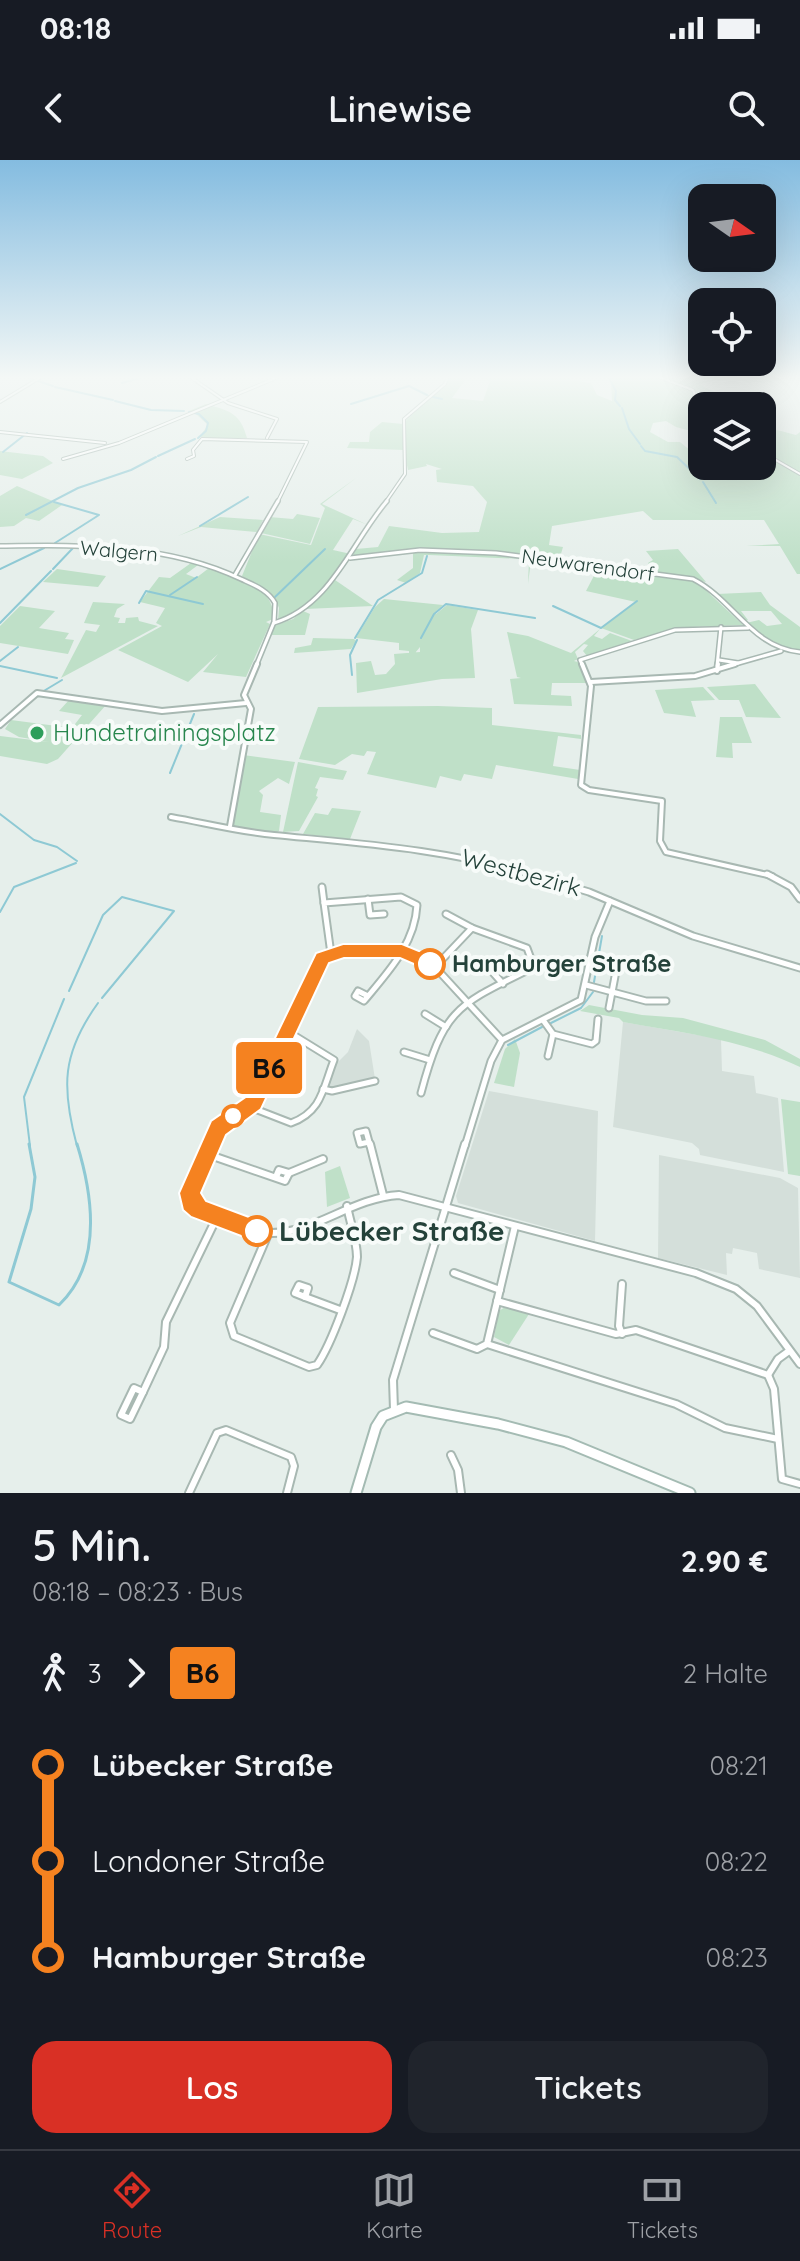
<!DOCTYPE html>
<html lang="de">
<head>
<meta charset="utf-8">
<style>
  :root { --surface:#171b24; --page:#20242c; --text:#f1f3f6; --muted:#9ea1a6; --line:#363941; --accent:#d93025 }
  body { margin:0; font-family:Quicksand,sans-serif; background:var(--page); color:var(--text); height:100vh; display:flex; flex-direction:column; font-size:30px; white-space:nowrap }
  * { box-sizing:border-box; margin:0 }
  p { font-size:26px; color:var(--muted) }
  .icon { flex:none; width:44px; height:44px; fill:none; stroke:currentColor; stroke-width:2; stroke-linecap:round; stroke-linejoin:round }
  .map { position:relative; height:1333px; overflow:hidden }
  .sheet { display:flex; flex-direction:column; background:var(--surface); flex:1 }
  .sheet>* { flex:none }
  .badge { padding:0 16px; border-radius:6px; font-size:28px; line-height:52px }
  .needle { width:52px; rotate:104deg }
  .buttons { position:absolute; left:688px; top:24px; display:grid; gap:16px }
  .buttons a { display:grid; place-items:center; width:88px; height:88px; border-radius:16px; background:var(--surface); box-shadow:0 8px 32px #0002; font-size:40px }
  .map>.badge { position:absolute; translate:-50% -50%; box-shadow:0 0 0 4px #fff }
  .legs { display:flex; align-items:center; gap:12px; height:88px; padding:0 32px; font-size:26px }
  .legs p { margin-inline-start:auto }
  .overview { display:flex; align-items:center; justify-content:space-between; height:136px; padding:0 32px }
  h1 { font-size:44px; font-weight:600; line-height:60px }
  .action { display:flex; gap:16px; margin-top:auto; padding:16px 32px }
  .action a { flex:1; height:92px; border-radius:24px; background:var(--accent); color:#fff; font-size:32px; font-weight:600; line-height:92px; text-align:center }
  .action a+a { background:var(--page); color:var(--text) }
  ul { padding:0 32px; list-style:none }
  li { display:flex; align-items:center; gap:28px; height:96px; font-size:30px }
  li i { display:grid; place-items:center; width:12px; height:100%; margin:0 10px; background:currentColor }
  li i::after { content:''; width:20px; height:20px; margin:-10px; border:6px solid; border-radius:50%; background:var(--surface) }
  li p { margin-inline-start:auto }
  li:first-child i { background:linear-gradient(#0000 50%,currentColor 0) }
  li:last-child i { background:linear-gradient(currentColor 50%,#0000 0) }
  .status { display:flex; justify-content:space-between; align-items:center; height:56px; padding:0 40px; background:var(--surface); direction:ltr }
  .status svg { height:22px; fill:currentColor }
  header { display:flex; justify-content:space-between; align-items:center; height:104px; padding:0 32px; background:var(--surface); font-size:36px; font-weight:600 }
  .tabs { display:flex; justify-content:space-around; align-items:center; height:112px; border-top:2px solid var(--line); background:var(--surface); font-size:22px; color:var(--muted) }
  .tabs a { display:grid; justify-items:center; gap:4px }
  .tabs .active { color:var(--accent) }
  .map>svg:first-child { display:block }
  .built { fill:#d4dfda }
  .green { fill:#bfe0c8 }
  .lines { fill:none; stroke-linecap:round; stroke-linejoin:round }
  .stream-far1 { stroke:#8ec9d4; stroke-width:2 }
  .stream { stroke:#8ec9d4; stroke-width:3 }
  .street-far4-casing { stroke:#a8b8b2; stroke-width:4 }
  .street-far3-casing { stroke:#a8b8b2; stroke-width:6 }
  .street-far2-casing { stroke:#a8b8b2; stroke-width:8 }
  .street-far1-casing { stroke:#a8b8b2; stroke-width:9 }
  .street-casing { stroke:#a8b8b2; stroke-width:10 }
  .secondary-casing { stroke:#a4bbb3; stroke-width:13 }
  .street-far4 { stroke:#fff; stroke-width:2 }
  .street-far3 { stroke:#fff; stroke-width:3 }
  .street-far2 { stroke:#fff; stroke-width:4 }
  .street-far1 { stroke:#fff; stroke-width:5 }
  .street { stroke:#fff; stroke-width:6 }
  .secondary { stroke:#fff; stroke-width:9 }
  .line-1 { fill:#f58220; stroke:#fff; stroke-width:2 }
  .leisure-dot { fill:#2e9e5b; stroke:#f7fbf9; stroke-width:3 }
  .stop-1-dot { fill:#fff; stroke:#f58220; stroke-width:4 }
  .labels { text-anchor:middle; stroke-width:8; stroke-linejoin:round; paint-order:stroke }
  .far-street-label { font-size:20px; fill:#24423a; stroke:#f7fbf9 }
  .leisure-label { font-size:24px; fill:#27864d; stroke:#f7fbf9; text-anchor:start }
  .street-label { font-size:24px; fill:#24423a; stroke:#f7fbf9 }
  .stop-label { font-size:24px; font-weight:bold; fill:#24423a; stroke:#f7fbf9; text-anchor:start }
  .near-stop-label { font-size:28px; font-weight:bold; fill:#24423a; stroke:#f7fbf9; text-anchor:start }
</style>
</head>
<body>
<div class="status"><b>08:18</b><svg viewBox="0 0 49 12"><path d="M0 12V9h3v3zM5 12V6h3v6zM10 12V3h3v9zM15 12V0h3v12zM26 1h20v11H26zM47 4h2v5h-2z"/></svg></div>
<header><svg class="icon" aria-label="back" viewBox="0 0 24 24"><path d="M15 5l-7 7 7 7"/></svg>Linewise<svg class="icon" aria-label="search" viewBox="0 0 24 24"><circle cx="10" cy="10" r="6"/><path d="M15 15l6 6"/></svg></header>
<div class="map">
<svg width="800" height="1333" viewBox="0 0 800 1333">
  <rect width="100%" height="100%" fill="#e6efeb"/>
  <!-- built -->
  <g class="built">
    <polygon points="623,862 721,879 722,911 754,916 756,933 778,938 784,1012 700,995 699,989 692,983 613,967"/>
    <polygon points="357,869 369,881 375,919 328,928 337,903 348,892"/>
    <polygon points="489,931 598,951 595,1081 458,1043 456,1036"/>
    <polygon points="659,995 780,1018 798,1028 800,1118 759,1109 757,1093 733,1088 732,1094 726,1093 727,1115 658,1098"/>
  </g>
  <!-- green -->
  <g class="green">
    <path d="M450 216H468L452 238 483 241 490 221 472 216H570V220L591 223 597 235 612 241 611 222 615 216H799L794 219 800 221 784 217C757 232 725 210 701 225L720 235 721 239 717 246H702V274L676 267 666 261 653 263 650 272 668 282H680L702 300V306H714L729 314 764 312 757 306H762V266L796 275 800 272V414H797L780 386H746L779 384 764 360H653L643 351 552 366 549 385 563 387 560 397 502 393 585 401 696 421 743 465 691 467 634 480 601 468 636 442 586 431 598 408 531 400 528 424 529 400 525 399 429 395H424L420 413 406 423 397 420 413 408V392L441 389 352 397 356 389 378 387 389 366 442 373 479 372 487 342 473 326 437 322 436 310 442 309 426 304 427 306 408 310 404 290 347 288 350 282H369L370 272 382 262 403 264C415 250 444 229 450 216Z"/>
    <path d="M206 244C229 251 240 252 247 278H202L200 276 208 265 196 254 198 252 189 251Z"/>
    <polygon points="0,291 43,296 53,303 22,319 0,315"/>
    <path d="M356 318 322 344 368 365 353 359 333 390 351 394C331 421 309 449 278 460L279 448 275 438 325 389 274 437 242 416 259 374 311 385 325 348 320 344Z"/>
    <polygon points="17,326 62,345 39,361 26,358 14,366 0,367 0,336"/>
    <polygon points="297,354 320,358 310,384 261,373 269,357 293,359"/>
    <polygon points="220,357 263,360 257,372 201,367 178,376"/>
    <polygon points="678,389 706,422 655,413 648,403 653,400 646,391"/>
    <path d="M191 403 198 405 186 414 196 418 209 408C236 417 276 426 273 459L266 462 270 464 246 517 203 512 218 494 188 522 118 490 162 466 156 463 165 448 140 442 159 417 170 418Z"/>
    <polygon points="57,409 106,416 98,427 43,422"/>
    <polygon points="335,420 373,446 305,449"/>
    <polygon points="761,432 770,445 800,467 800,490 776,488 746,463 759,460 767,466 782,464 771,451 741,451 748,460 742,462 717,434"/>
    <polygon points="384,439 443,445 434,453 436,454 447,445 478,450 471,469 475,518 442,519 357,533 356,503 371,501 375,515 386,514 395,504 394,494 420,492 420,487 415,493 409,493 409,491 399,490 399,483 356,478 375,447"/>
    <polygon points="93,442 125,444 117,449 114,457 120,458 118,463 125,463 126,458 138,457 139,461 158,466 61,518 86,470 96,472 100,465 84,463"/>
    <polygon points="20,446 55,451 39,468 69,473 65,479 74,480 68,494 0,483 0,466"/>
    <polygon points="303,451 310,454 305,475 270,475 274,466 293,459"/>
    <polygon points="600,469 594,476 602,479 610,473 632,481 587,496 583,491 588,485 584,484 575,492 578,499 574,501 578,502 590,523 552,523 551,535 571,536 572,546 514,544 510,519 521,518 517,517 507,472 528,476 571,493"/>
    <polygon points="313,478 354,479 356,481 351,489 294,493 295,488 311,485"/>
    <polygon points="755,524 781,558 746,557 739,540 719,540 707,527"/>
    <polygon points="703,527 715,540 691,541 696,557 664,553 655,530"/>
    <polygon points="69,540 106,545 58,599 47,604 0,596 0,576 49,582 19,577 5,569 11,560 72,568 82,555 59,551"/>
    <polygon points="438,546 492,548 492,565 581,575 581,579 558,576 553,606 580,610 578,619 496,605 492,619 464,614 461,621 440,616 436,628 367,614 376,592 367,591 364,596 352,594 335,605 299,599 318,547"/>
    <polygon points="720,557 742,557 752,583 732,583 733,598 716,597"/>
    <polygon points="243,595 295,602 289,624 278,618 259,631 263,635 260,652 281,655 279,671 273,674 235,668 231,664"/>
    <polygon points="298,602 347,611 343,620 320,617 315,628 318,629 316,636 318,637 299,671 283,672"/>
    <polygon points="332,648 361,651 350,679 303,674 315,653 328,655"/>
    <path d="M589 845 642 855 683 858 765 880 800 899V907C744 880 684 873 623 862L619 858 580 851Z"/>
    <polygon points="515,879 520,893 514,927 494,923 505,889"/>
    <polygon points="781,939 800,942 800,1016 788,1014"/>
    <polygon points="340,1006 350,1038 327,1047 325,1012"/>
    <polygon points="505,1147 529,1154 509,1185 494,1177 499,1151"/>
  </g>
  <g class="lines">
    <!-- stream-far1 -->
    <g class="stream-far1">
      <polyline points="23,216 53,226"/>
      <polyline points="191,216 199,216"/>
      <polyline points="613,216 610,220 616,231 615,240 620,246"/>
      <polyline points="122,223 147,216"/>
      <polyline points="55,227 113,240"/>
      <polyline points="429,236 442,239"/>
      <polyline points="115,241 151,250 184,251"/>
      <polyline points="351,244 409,226 427,235"/>
      <polyline points="622,248 629,269 640,284"/>
      <polyline points="189,252 199,254 208,263 206,271 198,278"/>
      <polyline points="641,286 645,291 677,297 700,319"/>
      <polyline points="3,292 27,273"/>
      <polyline points="158,296 195,279"/>
      <polyline points="703,322 716,343"/>
      <polyline points="54,342 99,355 55,383"/>
      <polyline points="26,355 78,328 131,310 156,297"/>
      <polyline points="200,366 248,337"/>
      <polyline points="0,409 44,388"/>
      <polyline points="53,409 73,388"/>
      <polyline points="170,435 197,417"/>
      <polyline points="275,437 325,389"/>
      <polyline points="139,443 146,431 203,444"/>
      <polyline points="553,446 601,468 637,441"/>
      <polyline points="0,463 51,411"/>
      <polyline points="355,478 378,440 422,413 427,396"/>
      <polyline points="421,478 434,454 446,444 535,458"/>
      <polyline points="0,501 18,487"/>
      <polyline points="0,506 57,518"/>
      <polyline points="352,515 350,495 357,480"/>
      <polyline points="42,532 62,520"/>
      <polyline points="170,613 194,554"/>
      <polyline points="0,654 34,680 57,687 77,701"/>
      <polyline points="0,752 14,727 76,703"/>
      <polyline points="594,822 602,776"/>
      <polyline points="69,831 103,755 122,737 174,751 102,838"/>
      <polyline points="551,863 581,848 593,832"/>
      <polyline points="508,885 542,867"/>
      <polyline points="30,986 24,937 64,839"/>
      <path d="M77 986C61 927 62 893 98 843"/>
    </g>
    <!-- stream -->
    <path class="stream" d="M29 984 35 1017 31 1049 9 1122 59 1145C103 1103 93 1036 77 984"/>
    <defs>
      <g id="street-far4">
        <polyline points="189,216 228,243 277,259 267,278"/>
        <polyline points="656,216 693,230 702,254"/>
        <polyline points="0,242 43,216"/>
        <polyline points="0,272 105,283"/>
        <polyline points="762,292 800,314"/>
        <polyline points="63,299 119,283 281,216"/>
        <polyline points="187,299 194,296 193,290 202,279 307,282 277,343"/>
        <polyline points="385,343 405,314 404,259 445,224 448,216"/>
      </g>
      <g id="street-far3">
        <path d="M0 386C81 385 166 383 241 419 254 425 268 430 275 443L274 462 256 506"/>
        <path d="M350 398 420 390 496 393 693 419C734 440 751 487 800 492"/>
        <polyline points="235,415 278,341"/>
        <path d="M274 463C331 446 351 383 387 341"/>
        <polyline points="719,500 738,503"/>
        <polyline points="583,506 580,500 675,470 748,468"/>
        <polyline points="717,506 721,467"/>
        <polyline points="728,506 781,491"/>
      </g>
      <g id="street-far2">
        <polyline points="582,504 591,526 581,625 589,630 662,641 660,681 666,692 772,716"/>
        <polyline points="717,511 718,504"/>
        <polyline points="591,522 695,516 735,504"/>
        <polyline points="0,565 37,533 162,551 246,543"/>
        <path d="M171 657C205 663 240 672 274 675 366 684 446 689 536 716"/>
        <polyline points="230,666 251,549 244,535 257,504"/>
      </g>
      <g id="street-far1">
        <polyline points="529,714 589,732 693,776 800,808"/>
        <polyline points="767,714 791,727 800,739"/>
        <polyline points="322,727 324,743"/>
        <polyline points="368,739 370,755 384,754"/>
        <polyline points="446,754 472,768"/>
        <path d="M331 794 324 743 401 737 417 745C415 784 388 812 364 841L355 836 358 831 368 836"/>
        <polyline points="489,808 503,824"/>
        <polyline points="586,825 646,841 666,841"/>
        <polyline points="609,848 616,811"/>
        <polyline points="425,854 446,867"/>
        <polyline points="543,860 553,874 592,884 596,881 598,859"/>
        <polyline points="404,892 430,900"/>
        <polyline points="548,896 553,874"/>
        <polyline points="323,929 332,931 375,921"/>
        <path d="M421 933C444 847 458 845 534 807L527 788 472 768 435 807"/>
        <path d="M250 947 291 963C322 952 323 928 334 900L287 871"/>
        <polygon points="366,971 369,982 360,984 357,973"/>
        <polyline points="369,982 370,986"/>
        <polyline points="210,986 218,968 254,942 310,819 322,798 331,794 343,791 402,791 418,796 435,807 502,880"/>
        <polyline points="465,986 491,901 502,880 581,840 595,777 610,741"/>
      </g>
      <g id="street">
        <path d="M211 984C206 995 186 1032 191 1042 195 1050 209 1053 217 1057 234 1064 252 1073 270 1073 314 1074 351 1038 399 1035L696 1113 736 1129 757 1146 800 1204"/>
        <polyline points="370,984 383,1035"/>
        <polyline points="207,994 285,1021 289,1013 279,1010 276,1017"/>
        <polyline points="289,1013 323,999"/>
        <path d="M268 1074 230 1163 234 1176 309 1207 317 1205C331 1185 355 1121 357 1097 357 1081 350 1062 347 1046"/>
        <polyline points="454,1113 500,1130"/>
        <polyline points="622,1124 619,1166 622,1174"/>
        <polygon points="299,1125 308,1128 305,1137 295,1133"/>
        <polyline points="305,1137 340,1150"/>
        <polyline points="497,1141 616,1174 636,1170 768,1215"/>
        <polyline points="433,1173 477,1189 487,1184 515,1066"/>
        <polyline points="487,1184 676,1244 725,1268 778,1279"/>
        <polyline points="768,1215 774,1229 782,1319 800,1324"/>
        <polyline points="768,1215 778,1199 789,1191"/>
        <polygon points="134,1228 143,1232 130,1259 121,1255"/>
        <polyline points="143,1232 164,1187 166,1162 217,1057"/>
        <polyline points="394,1250 393,1220 465,984"/>
        <polyline points="451,1295 458,1310 461,1333"/>
        <polyline points="189,1333 217,1273 226,1270 291,1297 294,1306 287,1333"/>
      </g>
      <polyline id="secondary" points="356,1333 376,1267 383,1256 406,1247 498,1264 566,1282 690,1333"/>
    </defs>
    <!-- street-far4 casing -->
    <use href="#street-far4" class="street-far4-casing"/>
    <!-- street-far3 casing -->
    <use href="#street-far3" class="street-far3-casing"/>
    <!-- street-far2 casing -->
    <use href="#street-far2" class="street-far2-casing"/>
    <!-- street-far1 casing -->
    <use href="#street-far1" class="street-far1-casing"/>
    <!-- street casing -->
    <use href="#street" class="street-casing"/>
    <!-- secondary casing -->
    <use href="#secondary" class="secondary-casing"/>
    <!-- street-far4 -->
    <use href="#street-far4" class="street-far4"/>
    <!-- street-far3 -->
    <use href="#street-far3" class="street-far3"/>
    <!-- street-far2 -->
    <use href="#street-far2" class="street-far2"/>
    <!-- street-far1 -->
    <use href="#street-far1" class="street-far1"/>
    <!-- street -->
    <use href="#street" class="street"/>
    <!-- secondary -->
    <use href="#secondary" class="secondary"/>
  </g>
  <!-- sky -->
  <linearGradient id="sky" x2="0" y2="1"><stop stop-color="#84bce0"/><stop offset="0.54" stop-color="#f4f8f6"/><stop offset="1" stop-color="#f4f8f6" stop-opacity="0"/></linearGradient>
  <rect width="800" height="403" fill="url(#sky)"/>
  <!-- line-1 -->
  <polygon class="line-1" points="343,784 402,784 436,798 439,804 430,811 400,798 344,798 329,803 261,949 226,975 201,1033 206,1041 265,1063 268,1071 265,1079 257,1082 191,1057 183,1050 179,1033 211,961 247,936 316,793"/>
  <!-- markers -->
  <circle class="leisure-dot" cx="37" cy="573" r="8"/>
  <g class="stop-1-dot">
    <circle cx="430" cy="804" r="14"/>
    <circle cx="233" cy="956" r="10"/>
    <circle cx="257" cy="1071" r="14"/>
  </g>
  <g class="labels">
    <!-- far-street labels -->
    <g class="far-street-label">
      <text transform="translate(119 391) rotate(5)" y="7">Walgern</text>
      <text transform="translate(588 405) rotate(8)" y="7">Neuwarendorf</text>
    </g>
    <!-- leisure labels -->
    <g class="leisure-label">
      <text x="53" y="581">Hundetrainingsplatz</text>
    </g>
    <!-- street labels -->
    <g class="street-label">
      <text transform="translate(521 713) rotate(15)" y="8">Westbezirk</text>
    </g>
    <!-- stop labels -->
    <g class="stop-label">
      <text x="452" y="812">Hamburger Straße</text>
    </g>
    <!-- near-stop labels -->
    <g class="near-stop-label">
      <text x="279" y="1081">Lübecker Straße</text>
    </g>
  </g>
</svg>
<div class="buttons">
<a><svg class="needle" viewBox="-14 -14 28 28"><path d="M0-13l5 13h-10z" fill="#e53935"/><path d="M0 13l5-13h-10z" fill="#9ea1a6"/></svg></a>
<a><svg class="icon" aria-label="locate" viewBox="0 0 24 24"><circle cx="12" cy="12" r="6"/><path d="M12 2v4M12 18v4M2 12h4M18 12h4"/></svg></a>
<a><svg class="icon" aria-label="layers" viewBox="0 0 24 24"><path d="M12 4l9 5-9 5-9-5zM3 14l9 5 9-5"/></svg></a>
</div>
<b class="badge" style="left:269px;top:908px;background:#f58220;color:#111">B6</b>
</div>
<section class="sheet">
<div class="overview"><div><h1>5 Min.</h1><p>08:18 – 08:23 · Bus</p></div><b>2.90 €</b></div>
<div class="legs"><svg class="icon" aria-label="walk" viewBox="0 0 24 24"><circle cx="13" cy="4" r="2"/><path d="M13 8l-2 6 4 7M11 14l-3 7M7 12l3-4h3l4 4"/></svg>3<svg class="icon" aria-label="forward" viewBox="0 0 24 24"><path d="M9 5l7 7-7 7"/></svg><b class="badge" style="background:#f58220;color:#111">B6</b><p>2 Halte</p></div>
<ul>
<li><i style="color:#f58220"></i><b>Lübecker Straße</b><p>08:21</p></li>
<li><i style="color:#f58220"></i><span>Londoner Straße</span><p>08:22</p></li>
<li><i style="color:#f58220"></i><b>Hamburger Straße</b><p>08:23</p></li>
</ul>
<div class="action"><a>Los</a><a>Tickets</a></div>
</section>
<nav class="tabs">
<a class="active"><svg class="icon" aria-label="directions" viewBox="0 0 24 24"><path d="M12 3l9 9-9 9-9-9zM9 14v-3h6M13 9l2 2-2 2"/></svg>Route</a>
<a><svg class="icon" aria-label="map" viewBox="0 0 24 24"><path d="M3 6l6-2 6 2 6-2v14l-6 2-6-2-6 2zM9 4v14M15 6v14"/></svg>Karte</a>
<a><svg class="icon" aria-label="tickets" viewBox="0 0 24 24"><path d="M3 7h18v10H3zM15 7v10"/></svg>Tickets</a>
</nav>
</body>
</html>
